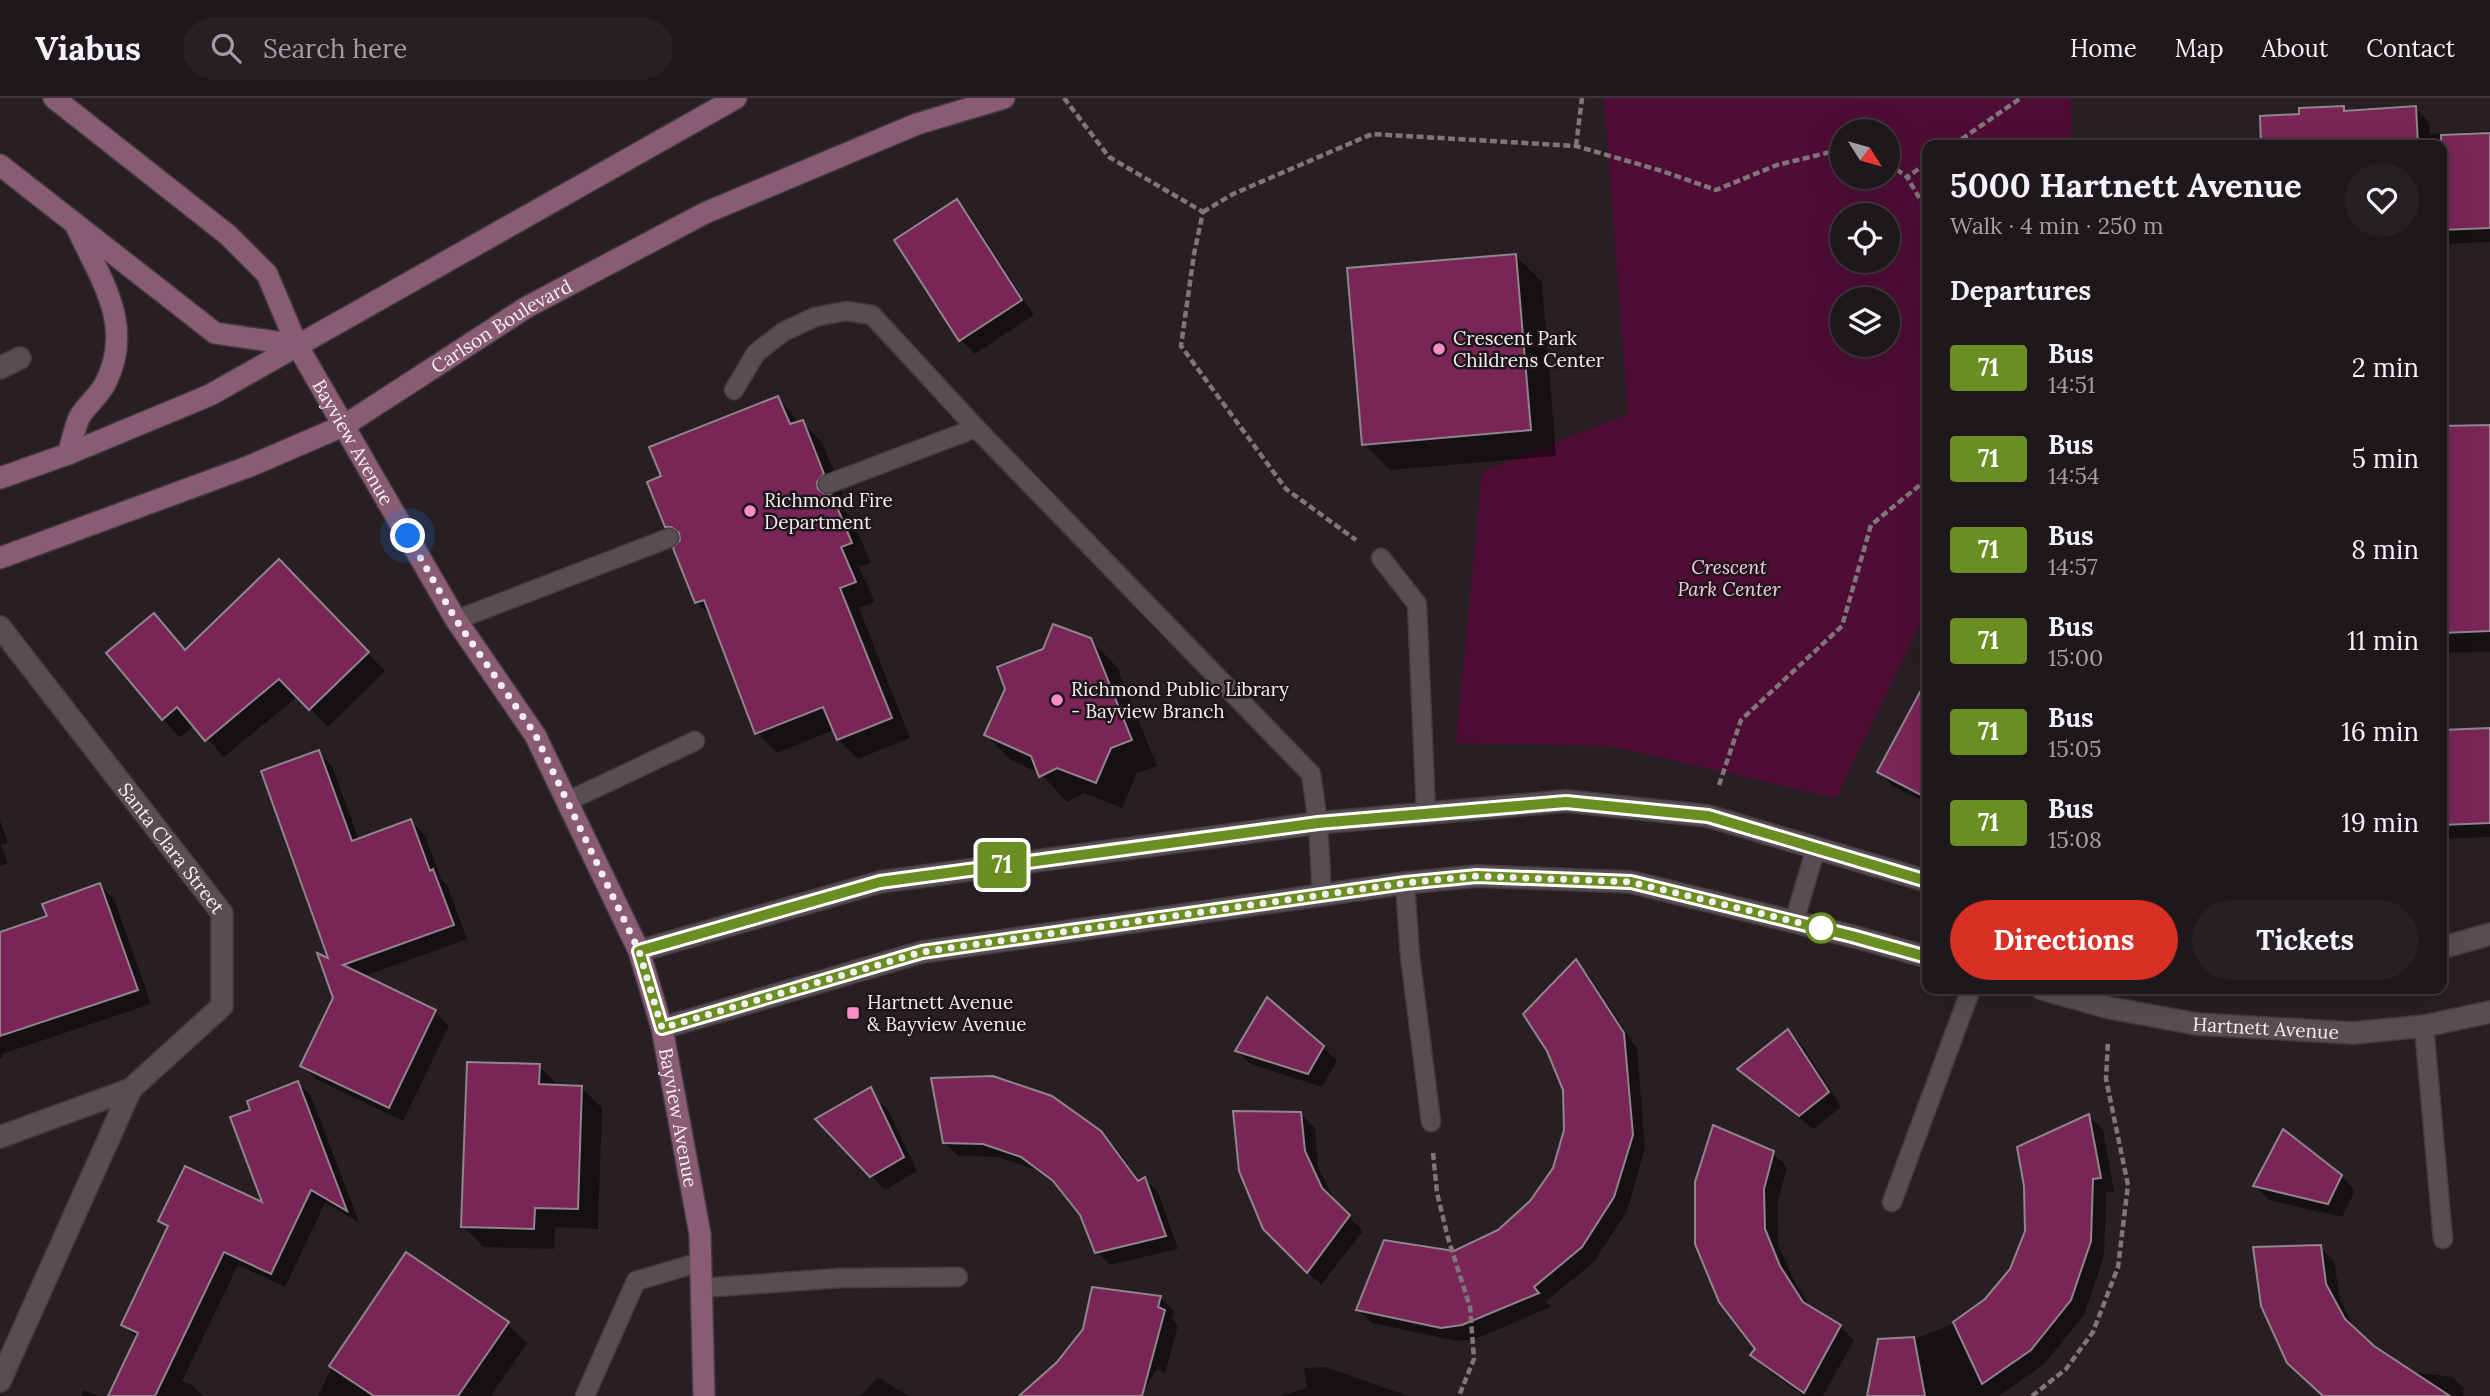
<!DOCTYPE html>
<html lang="en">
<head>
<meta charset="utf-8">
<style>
  :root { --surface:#1e171b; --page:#262024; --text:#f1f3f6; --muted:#a19fa3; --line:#3c363a; --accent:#d93025 }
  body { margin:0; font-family:Lora,serif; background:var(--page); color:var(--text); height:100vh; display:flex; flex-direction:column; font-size:26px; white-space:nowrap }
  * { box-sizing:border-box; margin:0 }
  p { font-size:23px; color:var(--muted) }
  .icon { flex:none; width:38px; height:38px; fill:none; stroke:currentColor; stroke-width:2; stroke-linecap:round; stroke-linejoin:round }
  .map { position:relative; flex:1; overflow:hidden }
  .drawer { position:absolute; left:1922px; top:42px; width:525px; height:854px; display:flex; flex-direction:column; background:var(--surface); border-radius:14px; box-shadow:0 7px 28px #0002,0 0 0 2px var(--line) }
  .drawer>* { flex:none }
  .badge { padding:0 14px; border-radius:5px; font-size:24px; line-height:46px }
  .needle { width:46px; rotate:127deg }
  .fabs { position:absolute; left:1830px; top:21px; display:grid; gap:14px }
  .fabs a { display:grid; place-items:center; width:70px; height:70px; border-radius:50%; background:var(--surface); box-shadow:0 7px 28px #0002,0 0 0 2px var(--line); font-size:35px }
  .you { position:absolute; width:35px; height:35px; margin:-18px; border:5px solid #fff; border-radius:50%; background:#1a73e8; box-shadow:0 0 0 10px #1a73e833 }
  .map>.badge { position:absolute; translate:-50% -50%; box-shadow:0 0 0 4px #fff }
  h2 { padding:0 28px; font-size:26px; line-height:63px }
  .round { display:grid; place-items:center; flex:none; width:74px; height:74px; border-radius:37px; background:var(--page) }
  .summary { display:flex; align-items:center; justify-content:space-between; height:119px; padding:0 28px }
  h1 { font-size:33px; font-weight:700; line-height:52px }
  .primary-button { display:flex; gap:14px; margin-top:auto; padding:14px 28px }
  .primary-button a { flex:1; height:80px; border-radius:42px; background:var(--accent); color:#fff; font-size:28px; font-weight:700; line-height:80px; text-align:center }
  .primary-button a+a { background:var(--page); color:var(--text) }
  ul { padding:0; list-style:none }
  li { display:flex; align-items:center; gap:21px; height:91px; padding:0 28px }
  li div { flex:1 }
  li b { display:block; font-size:26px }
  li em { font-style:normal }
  li .badge { min-width:77px; font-weight:700; text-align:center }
  header { display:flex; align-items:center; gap:42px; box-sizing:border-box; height:98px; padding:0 35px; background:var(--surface); border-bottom:2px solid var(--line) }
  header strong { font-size:33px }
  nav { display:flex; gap:38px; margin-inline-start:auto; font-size:24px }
  .search { width:490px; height:63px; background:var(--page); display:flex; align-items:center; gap:18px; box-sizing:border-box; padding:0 24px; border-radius:38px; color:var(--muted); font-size:26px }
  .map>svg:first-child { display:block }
  .green { fill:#4f0d36; fill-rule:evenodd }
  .shadow { fill:#0007 }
  .building { fill:#7a2558; stroke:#90858a; stroke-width:2 }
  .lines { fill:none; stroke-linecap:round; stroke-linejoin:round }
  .lane-casing { stroke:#433b3f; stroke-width:21 }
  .street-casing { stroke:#433b3f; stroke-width:24 }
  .secondary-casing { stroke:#433b3f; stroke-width:24 }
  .path { stroke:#7e767b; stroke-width:4.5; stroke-dasharray:7 3.5; stroke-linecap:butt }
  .lane { stroke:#584e52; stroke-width:18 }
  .street { stroke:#584e52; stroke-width:21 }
  .secondary { stroke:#8a5c74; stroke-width:21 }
  .line-casing { stroke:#fff; stroke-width:16 }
  .line { stroke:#6b8e23; stroke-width:10 }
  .walk { stroke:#f4eef1; stroke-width:7; stroke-dasharray:0 12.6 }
  .poi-dot { fill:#f98fc9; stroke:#1e161a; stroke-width:2.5 }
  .stop-dot { fill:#fff; stroke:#6b8e23; stroke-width:3.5 }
  .labels { text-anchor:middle; stroke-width:5; stroke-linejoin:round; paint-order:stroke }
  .street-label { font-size:19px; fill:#f4eef1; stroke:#1e161a }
  .poi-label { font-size:19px; fill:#f4eef1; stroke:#1e161a; text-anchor:start }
  .park-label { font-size:19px; font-style:italic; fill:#fdcbe4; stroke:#1e161a }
</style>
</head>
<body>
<header>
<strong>Viabus</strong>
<div class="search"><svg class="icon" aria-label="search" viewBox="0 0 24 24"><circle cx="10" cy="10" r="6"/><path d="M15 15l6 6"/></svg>Search here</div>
<nav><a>Home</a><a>Map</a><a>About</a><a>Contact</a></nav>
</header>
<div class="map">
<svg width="2490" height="1298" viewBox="0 0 2490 1298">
  <rect width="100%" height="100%" fill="#281f24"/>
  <!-- green -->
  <path class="green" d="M1604 0H2071V47H1927V511L1836 700 1610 648 1456 645 1482 374 1628 316ZM1843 33H1888V79H1843ZM1843 117H1888V163H1843ZM1843 201H1888V247H1843Z"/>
  <!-- shadow -->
  <g class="shadow">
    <polygon points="2343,10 2348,15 2415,10 2429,24 2430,36 2490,33 2490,144 2441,146 2441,47 2302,47 2301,11"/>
    <polygon points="2222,44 2225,47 2123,47"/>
    <polygon points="956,103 970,117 1034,217 975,256 961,242 896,143"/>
    <polygon points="1516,158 1542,184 1556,358 1390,372 1364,346"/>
    <polygon points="778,300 800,325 802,324 822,344 843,396 836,404 851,419 871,465 859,469 875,504 859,510 910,640 858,661 838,641 834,632 777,655 757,635 713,520 696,504 682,443 667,428 663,379"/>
    <polygon points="2490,328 2490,554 2441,555 2441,330"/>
    <polygon points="279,464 385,573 328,629 298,598 224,659 195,627 180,639 163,621 154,518 187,553"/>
    <polygon points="1090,542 1117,569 1157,668 1137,675 1122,710 1084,695 1067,704 1040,675 1012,663 986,637"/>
    <polygon points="1927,543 1927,566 1919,558"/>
    <polygon points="1927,596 1927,705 1893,688 1879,674"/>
    <polygon points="2490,632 2490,739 2441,741 2441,633"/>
    <polygon points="318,654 332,668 359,742 411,723 425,737 441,781 447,787 467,841 362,879 435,914 449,928 403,1023 316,981 302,968 335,900"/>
    <polygon points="0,722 8,745 1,747 8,765 0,768"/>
    <polygon points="100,787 114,801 151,906 2,956 3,960 0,961 0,836 49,819"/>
    <polygon points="1576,863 1589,877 1637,951 1645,1050 1627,1113 1594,1164 1546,1203 1551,1209 1475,1241 1456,1243 1372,1225 1358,1212 1455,1155 1499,1134 1532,1105 1554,1071 1565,1032"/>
    <polygon points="1788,933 1802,947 1841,1009 1814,1031 1753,985 1740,971"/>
    <polygon points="1323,949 1337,963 1322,989 1251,966 1237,953"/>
    <polygon points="539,968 560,989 581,989 602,1010 598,1131 555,1129 554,1151 483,1149 463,1128"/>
    <polygon points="298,985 311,998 359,1124 325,1105 285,1189 238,1167 182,1283 192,1287 203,1298 110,1298 137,1241 123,1226 168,1131 161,1123 266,1108 252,1013"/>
    <polygon points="874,998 888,1012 917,1073 885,1092 817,1022"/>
    <polygon points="1301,1016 1315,1030 1318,1069 1336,1106 1363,1133 1321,1187 1265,1130"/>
    <polygon points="2089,1018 2103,1032 2114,1094 2106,1094 2104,1158 2084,1217 2044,1266 1999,1298 1869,1298 1879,1242 1915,1241 1953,1226 1986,1203 2012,1171"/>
    <polygon points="1105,1038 1118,1052 1140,1084 1145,1081 1158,1094 1178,1151 1110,1167 1097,1154 1081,1116 1061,1091 1036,1072 998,1059 958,1058 944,1044"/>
    <polygon points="1773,1055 1787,1069 1777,1106 1778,1146 1794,1183 1811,1210 1840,1228 1854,1242 1823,1298 1804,1298 1766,1271 1752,1257 1758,1251 1697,1084"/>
    <polygon points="2341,1078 2355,1093 2342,1119 2269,1102 2255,1088"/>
    <polygon points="2320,1149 2334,1163 2340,1201 2357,1236 2362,1298 2324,1298"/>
    <polygon points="1093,1191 1161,1200 1174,1213 1172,1221 1178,1227 1165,1275 1157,1271 1140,1298 1014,1298 1028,1292 1058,1265 1084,1232"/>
    <polygon points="507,1226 527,1245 491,1298 318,1298 339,1255"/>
    <polygon points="1325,1269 1408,1298 1279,1298 1307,1290 1304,1270"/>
    <polygon points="2413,1274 2452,1279 2464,1290 2463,1298 2403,1298"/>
    <polygon points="878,1279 908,1298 860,1298"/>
    <polygon points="84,1292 98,1298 81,1298"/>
  </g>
  <!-- building -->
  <g class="building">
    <polygon points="2344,8 2344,13 2416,8 2418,47 2261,47 2260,18 2299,16 2299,10"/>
    <polygon points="2490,35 2490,130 2441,132 2441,37"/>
    <polygon points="957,101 1022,202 959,243 894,142"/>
    <polygon points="1516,156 1531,332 1362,347 1347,170"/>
    <polygon points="778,298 790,326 803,322 824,376 817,384 818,391 826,397 832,397 852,445 841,449 856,484 840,490 892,620 837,642 823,609 755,636 704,502 695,505 673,450 680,442 679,435 671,429 665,429 647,384 661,378 649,349"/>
    <polygon points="2490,327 2490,533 2441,535 2441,328"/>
    <polygon points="279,461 369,554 309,612 279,581 205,643 177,609 162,622 106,555 154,515 185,552"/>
    <polygon points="1053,526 1091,540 1132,642 1111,650 1096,685 1057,670 1039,679 1031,658 984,637 1005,591 997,569 1043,551"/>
    <polygon points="1927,581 1927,700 1877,674"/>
    <polygon points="2490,630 2490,725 2441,727 2441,632"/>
    <polygon points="319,652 352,743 411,721 430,773 433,771 454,827 343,867 436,912 389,1010 300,968 333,900 317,855 328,860 261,673"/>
    <polygon points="100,785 138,892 0,938 0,834 47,818 42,806"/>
    <polygon points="1576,861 1624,935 1633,1037 1614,1099 1582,1149 1534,1189 1539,1195 1462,1227 1441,1230 1356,1212 1384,1142 1454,1153 1498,1132 1530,1103 1553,1070 1564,1032 1563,992 1547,953 1523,916"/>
    <polygon points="1267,899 1324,948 1308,976 1235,953"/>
    <polygon points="1788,931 1829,994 1799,1018 1737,971"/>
    <polygon points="467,964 540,966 539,986 582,988 578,1111 535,1110 534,1131 461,1129"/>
    <polygon points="993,978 1052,998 1101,1033 1138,1083 1145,1079 1166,1138 1095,1155 1080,1117 1053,1083 1021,1059 983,1046 943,1045 931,980"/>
    <polygon points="298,983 347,1113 311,1092 271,1176 224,1154 155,1298 108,1298 138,1235 121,1227 168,1128 158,1123 185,1068 262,1104 230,1019 250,1012 247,1003"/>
    <polygon points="871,989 904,1059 870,1079 815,1021"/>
    <polygon points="1233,1013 1301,1014 1305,1053 1322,1090 1350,1117 1307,1175 1263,1131 1239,1073"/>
    <polygon points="2089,1016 2101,1080 2093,1081 2091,1143 2071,1202 2031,1252 1982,1286 1953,1224 1985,1201 2010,1171 2025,1133 2024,1088 2017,1049"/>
    <polygon points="1713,1027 1774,1053 1764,1091 1765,1131 1780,1168 1803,1204 1841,1227 1804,1295 1750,1257 1755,1251 1719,1204 1695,1146 1695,1084"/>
    <polygon points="2283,1031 2342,1077 2328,1106 2253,1088"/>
    <polygon points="2321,1147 2326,1186 2345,1221 2374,1248 2450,1298 2323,1298 2287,1265 2261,1208 2253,1149"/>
    <polygon points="406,1154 509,1224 458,1298 374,1298 329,1268"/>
    <polygon points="1092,1189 1161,1198 1158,1209 1165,1212 1142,1298 1019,1298 1057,1264 1083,1231"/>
    <polygon points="1914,1239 1925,1298 1867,1298 1878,1241"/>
  </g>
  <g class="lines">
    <defs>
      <g id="lane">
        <polyline points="734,292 756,255 783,234 815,219 846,213 872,217 976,330"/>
        <polyline points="828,386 976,330 1311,676 1318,725 1322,797"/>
        <polyline points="1381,460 1417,506 1426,714"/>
        <polyline points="456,522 669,440"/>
        <polyline points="566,704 695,643"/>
        <polyline points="1405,785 1410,858 1431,1024"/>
        <polyline points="1794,824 1816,750"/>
        <polyline points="2424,928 2443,1141"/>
        <polyline points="1892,1104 1971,891"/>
        <polyline points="701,1190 840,1180 958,1179"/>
        <polyline points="585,1298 636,1183 700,1164"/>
      </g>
      <g id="street">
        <polyline points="0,270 20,260"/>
        <path id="s1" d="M0 529 222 815V908L131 991 0 1283"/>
        <polyline points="2441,850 2490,836"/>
        <polyline points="639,853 880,784 1318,725 1566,703 1708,718 1927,783"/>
        <path id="s2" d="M2042 891 2110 910 2197 926 2353 935 2424 928 2490 914"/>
        <polyline points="662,930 922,854 1405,785 1477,778 1631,784 1852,838 1927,859"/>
        <polyline points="0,1039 131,991"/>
      </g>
      <g id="secondary">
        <path id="s3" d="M54 0 228 137 267 176 297 247 456 522 535 637 639 853 662 930 700 1136 704 1298"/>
        <polyline points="0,67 215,235 297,247"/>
        <path d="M68 356C72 344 74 331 79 320 83 311 98 299 105 286 135 228 101 182 77 130"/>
        <polyline points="0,380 68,356 210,297 736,0"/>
        <path id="s4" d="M0 460 250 368 345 327 527 209 705 115 917 26 1004 0"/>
      </g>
    </defs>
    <!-- lane casing -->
    <use href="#lane" class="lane-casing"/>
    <!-- street casing -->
    <use href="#street" class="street-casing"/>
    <!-- secondary casing -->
    <use href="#secondary" class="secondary-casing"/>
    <!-- path -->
    <g class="path">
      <polyline points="1064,0 1109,59 1203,114 1194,156 1181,248 1286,391 1356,442"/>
      <polyline points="1953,47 2021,0"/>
      <polyline points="1576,48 1582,0"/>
      <polyline points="1888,65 1907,79"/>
      <polyline points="1927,65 1907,79 1927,113"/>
      <polyline points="1203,114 1233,96 1372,36 1576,48 1662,73 1716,92 1777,67 1843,51"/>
      <polyline points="1719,687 1741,622 1842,528 1871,427 1926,382 1927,373"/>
      <polyline points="1433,1055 1437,1095 1448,1140 1470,1209 1474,1261 1459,1298"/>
      <polyline points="2032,1298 2066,1271 2093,1234 2118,1169 2128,1087 2106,981 2108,943"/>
    </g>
    <!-- lane -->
    <use href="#lane" class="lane"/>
    <!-- street -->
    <use href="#street" class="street"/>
    <!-- secondary -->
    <use href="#secondary" class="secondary"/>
  </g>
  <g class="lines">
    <defs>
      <polyline id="line" points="1927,783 1708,718 1566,704 1318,725 880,784 639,853 662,930 922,854 1405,785 1477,778 1631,784 1852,838 1927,859"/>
    </defs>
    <!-- line casing -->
    <use href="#line" class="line-casing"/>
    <!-- line -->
    <use href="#line" class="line"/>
    <!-- walk -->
    <polyline class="walk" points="408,438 456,522 535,636 639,853 662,930 922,854 1405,785 1477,778 1631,784 1821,830"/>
  </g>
  <!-- markers -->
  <g class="poi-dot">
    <circle cx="1439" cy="251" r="7"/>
    <circle cx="750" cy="413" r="7"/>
    <circle cx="1057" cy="602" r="7"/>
    <rect x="846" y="908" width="14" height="14" rx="3.5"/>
  </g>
  <circle class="stop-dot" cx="1821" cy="830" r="14"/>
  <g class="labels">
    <!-- street labels -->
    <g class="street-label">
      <text dy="7" stroke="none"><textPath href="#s4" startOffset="555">Carlson Boulevard</textPath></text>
      <text dy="7" stroke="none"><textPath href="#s3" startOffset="466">Bayview Avenue</textPath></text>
      <text dy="7" stroke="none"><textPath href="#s1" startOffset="280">Santa Clara Street</textPath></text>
      <text dy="7" stroke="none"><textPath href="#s2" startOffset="228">Hartnett Avenue</textPath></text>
      <text dy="7" stroke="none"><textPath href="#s3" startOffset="1222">Bayview Avenue</textPath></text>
    </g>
    <!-- poi labels -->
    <g class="poi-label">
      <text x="1453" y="247">Crescent Park<tspan x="1453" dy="22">Childrens Center</tspan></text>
      <text x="764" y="409">Richmond Fire<tspan x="764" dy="22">Department</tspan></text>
      <text x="1071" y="598">Richmond Public Library<tspan x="1071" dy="22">- Bayview Branch</tspan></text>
      <text x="867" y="911">Hartnett Avenue<tspan x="867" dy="22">&amp; Bayview Avenue</tspan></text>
    </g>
    <!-- park labels -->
    <g class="park-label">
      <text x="1729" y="476">Crescent<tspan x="1729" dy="22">Park Center</tspan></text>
    </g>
  </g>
</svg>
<div class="fabs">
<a><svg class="needle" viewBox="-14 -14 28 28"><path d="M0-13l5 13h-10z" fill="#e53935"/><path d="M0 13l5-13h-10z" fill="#a19fa3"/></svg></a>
<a><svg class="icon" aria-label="locate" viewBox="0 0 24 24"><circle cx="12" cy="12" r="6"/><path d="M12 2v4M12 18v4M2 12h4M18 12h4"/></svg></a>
<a><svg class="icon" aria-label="layers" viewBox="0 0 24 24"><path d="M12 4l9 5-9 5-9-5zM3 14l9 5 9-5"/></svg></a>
</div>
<div class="you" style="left:408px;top:438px"></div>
<b class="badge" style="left:1002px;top:767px;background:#6b8e23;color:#fff">71</b>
<section class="drawer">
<div class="summary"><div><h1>5000 Hartnett Avenue</h1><p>Walk · 4 min · 250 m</p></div><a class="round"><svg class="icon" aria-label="heart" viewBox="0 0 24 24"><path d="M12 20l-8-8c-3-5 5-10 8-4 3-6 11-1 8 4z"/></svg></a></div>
<h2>Departures</h2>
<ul>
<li><span class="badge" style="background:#6b8e23;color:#fff">71</span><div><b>Bus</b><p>14:51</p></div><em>2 min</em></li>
<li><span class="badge" style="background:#6b8e23;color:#fff">71</span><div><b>Bus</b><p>14:54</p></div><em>5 min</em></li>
<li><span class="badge" style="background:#6b8e23;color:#fff">71</span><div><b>Bus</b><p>14:57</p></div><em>8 min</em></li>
<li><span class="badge" style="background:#6b8e23;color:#fff">71</span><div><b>Bus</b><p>15:00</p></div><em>11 min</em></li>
<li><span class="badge" style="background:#6b8e23;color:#fff">71</span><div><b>Bus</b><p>15:05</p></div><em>16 min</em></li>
<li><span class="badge" style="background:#6b8e23;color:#fff">71</span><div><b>Bus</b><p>15:08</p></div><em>19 min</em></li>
</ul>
<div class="primary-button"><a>Directions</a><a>Tickets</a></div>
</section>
</div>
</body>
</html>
